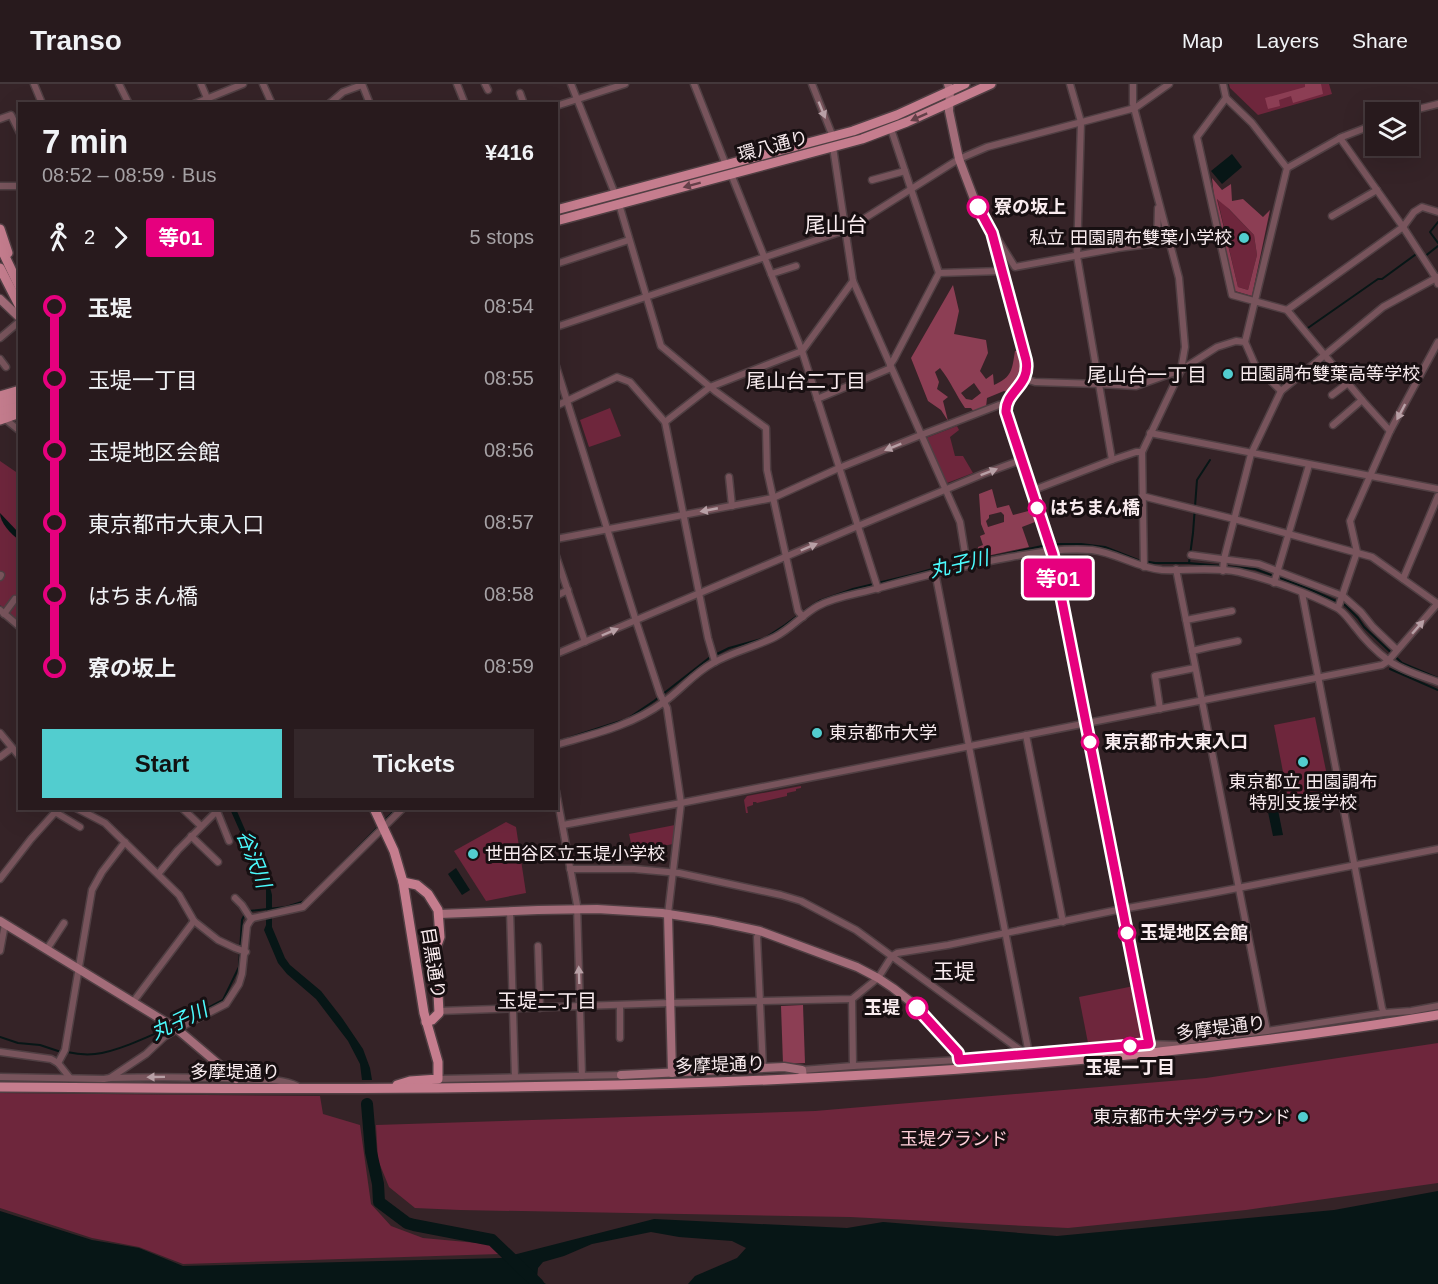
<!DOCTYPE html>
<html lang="en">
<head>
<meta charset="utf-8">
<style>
  :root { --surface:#281a1d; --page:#34272a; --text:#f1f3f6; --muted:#a5a1a4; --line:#44383b; --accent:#52cdcf }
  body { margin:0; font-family:Helvetica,"Noto Sans JP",sans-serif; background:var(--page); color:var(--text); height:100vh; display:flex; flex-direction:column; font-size:22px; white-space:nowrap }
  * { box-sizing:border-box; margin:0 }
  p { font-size:20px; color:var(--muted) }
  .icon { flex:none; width:33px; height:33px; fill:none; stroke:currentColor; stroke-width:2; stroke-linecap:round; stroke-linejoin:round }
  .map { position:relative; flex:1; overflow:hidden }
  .sheet { position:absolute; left:18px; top:18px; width:540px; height:708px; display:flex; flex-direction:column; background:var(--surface); border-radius:0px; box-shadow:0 6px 24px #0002,0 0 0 2px var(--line) }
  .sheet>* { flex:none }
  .badge { padding:0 12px; border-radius:4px; font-size:21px; line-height:39px }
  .fabs { position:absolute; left:1365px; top:18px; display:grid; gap:12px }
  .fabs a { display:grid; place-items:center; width:54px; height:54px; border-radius:0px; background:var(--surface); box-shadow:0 6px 24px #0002,0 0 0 2px var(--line); font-size:30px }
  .map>.badge { position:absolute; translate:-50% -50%; box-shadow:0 0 0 3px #fff }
  .legs { display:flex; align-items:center; gap:9px; height:66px; padding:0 24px; font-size:20px }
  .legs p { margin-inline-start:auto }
  .overview { display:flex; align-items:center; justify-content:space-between; height:102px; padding:0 24px }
  h1 { font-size:33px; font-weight:800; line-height:45px }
  .button { display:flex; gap:12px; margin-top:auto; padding:12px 24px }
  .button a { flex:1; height:69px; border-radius:0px; background:var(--accent); color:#111; font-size:24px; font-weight:800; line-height:69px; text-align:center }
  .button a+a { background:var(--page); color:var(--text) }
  ul { padding:0 24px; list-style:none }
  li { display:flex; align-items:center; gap:21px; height:72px; font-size:22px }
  li i { display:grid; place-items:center; width:9px; height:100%; margin:0 8px; background:currentColor }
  li i::after { content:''; width:15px; height:15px; margin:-8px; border:4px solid; border-radius:50%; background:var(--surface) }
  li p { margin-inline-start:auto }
  li:first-child i { background:linear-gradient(#0000 50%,currentColor 0) }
  li:last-child i { background:linear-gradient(currentColor 50%,#0000 0) }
  header { display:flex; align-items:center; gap:36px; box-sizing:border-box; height:84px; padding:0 30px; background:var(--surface); border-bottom:2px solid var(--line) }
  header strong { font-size:28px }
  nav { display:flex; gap:33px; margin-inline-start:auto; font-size:21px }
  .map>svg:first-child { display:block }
  .green { fill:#6e263c }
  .forest { fill:#8c3e54; fill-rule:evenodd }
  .water { fill:#071616 }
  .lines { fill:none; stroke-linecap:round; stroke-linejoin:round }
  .stream { stroke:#071616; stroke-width:2 }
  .river { stroke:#071616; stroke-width:12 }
  .street-casing { stroke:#503f43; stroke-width:9 }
  .secondary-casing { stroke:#503f43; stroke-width:11 }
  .primary-casing { stroke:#503f43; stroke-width:12 }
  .street { stroke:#78545c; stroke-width:6 }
  .secondary { stroke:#a36c79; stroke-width:8 }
  .primary { stroke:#c57d8e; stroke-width:9 }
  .oneway { fill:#b8a0a6 }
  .oneway2 { fill:#654049 }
  .line-1-casing { stroke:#fff; stroke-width:14 }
  .line-1 { stroke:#e6007e; stroke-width:9 }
  .stop-1-dot { fill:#fff; stroke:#e6007e; stroke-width:3 }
  .poi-dot { fill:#52cdcf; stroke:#170f11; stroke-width:2 }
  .labels { text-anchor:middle; stroke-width:6; stroke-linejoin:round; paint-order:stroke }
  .street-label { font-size:18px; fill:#f9ecef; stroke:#170f11 }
  .stop-label { font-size:18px; font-weight:bold; fill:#f9ecef; stroke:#170f11; text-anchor:start }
  .poi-label { font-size:18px; fill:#f9ecef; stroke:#170f11; text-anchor:start }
  .park-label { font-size:18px; fill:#ffcfd9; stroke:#170f11 }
  .neighbourhood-label { font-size:20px; fill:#f9ecef; stroke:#170f11 }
  .water-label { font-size:20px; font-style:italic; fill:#4bfafd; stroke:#170f11 }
  .quarter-label { font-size:21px; fill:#f9ecef; stroke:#170f11 }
</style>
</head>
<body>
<header>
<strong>Transo</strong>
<nav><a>Map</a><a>Layers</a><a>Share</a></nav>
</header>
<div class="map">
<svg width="1438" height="1200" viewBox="0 0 1438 1200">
  <rect width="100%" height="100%" fill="#352327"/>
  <!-- green -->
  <g class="green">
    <polygon points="1229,0 1329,0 1332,10 1258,31 1230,4"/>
    <polygon points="1217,113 1254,151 1257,171 1248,206 1238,203"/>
    <polygon points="610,324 621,352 589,363 580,336"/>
    <polygon points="957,342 959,346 950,353 955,372 963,372 973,389 947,399 926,354"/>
    <polygon points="0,377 19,390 19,538 0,521"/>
    <polygon points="1315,633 1331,711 1289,719 1274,641"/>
    <polygon points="801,702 801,704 796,705 796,707 787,709 787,712 757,719 756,718 753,718 753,721 747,723 748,729 746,729 744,716 747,712"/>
    <polygon points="506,738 516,743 526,809 486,817 454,767"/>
    <polygon points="675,741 673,760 633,768 629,750"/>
    <polygon points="1134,902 1144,955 1143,958 1089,964 1079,913"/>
    <polygon points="1438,959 1438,1099 1246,1126 1068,1144 850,1133 460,1126 415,1124 389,1103 378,1076 376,1041 815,1027 1206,994"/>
    <polygon points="0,1009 320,1012 323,1030 360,1041 371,1120 391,1142 423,1154 488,1160 500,1168 500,1170 183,1180 139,1163 92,1154 0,1124"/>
  </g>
  <!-- forest -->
  <g class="forest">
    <polygon points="1305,0 1321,0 1323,10 1293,19 1291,12 1279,16 1280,22 1268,25 1265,14 1305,3"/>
    <path d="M1212 94 1222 106 1231 100 1232 117 1243 115 1263 133 1270 126 1252 212 1235 207 1214 113ZM1217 115 1229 125 1254 151 1257 171 1248 206 1238 203Z"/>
    <path d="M953 201 959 227 954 250 986 256 988 269 980 287 986 295 993 290 994 301C1012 293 1012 286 1015 267H1020L1022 282 1009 309 1004 307 987 314 986 323 974 328 971 324H965C956 311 950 296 940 284L935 288 939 298 937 305 948 313 943 317 948 337 941 326 928 317 911 274ZM974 299 981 309 972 316 966 315 961 309Z"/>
    <path d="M992 405 997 424 1009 421 1013 431 1032 426 1035 438 1022 443 1029 463 968 476V473L979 471 978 463 983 461 980 452 985 450 981 440 979 410ZM1001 428 1004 431V438L988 443 986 437 989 434V431Z"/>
    <polygon points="803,921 805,979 783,980 781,922"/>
  </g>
  <!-- water -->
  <g class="water">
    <polygon points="1232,70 1242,83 1222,100 1211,87"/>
    <path d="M0 429 19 449V456C11 450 0 439 0 429Z"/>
    <polygon points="230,725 236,725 270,803 272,811 272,843 285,874 290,881 321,907 342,934 363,965 370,984 372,996 362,996 360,980 348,957 316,915 287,890 278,879 264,846 266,841 266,806"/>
    <polygon points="1278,726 1283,751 1273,752 1268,728"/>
    <polygon points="456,784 470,806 462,811 448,790"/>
    <polygon points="1438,1107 1438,1200 688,1200 695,1192 737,1174 746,1164 732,1157 679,1153 651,1148 592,1160 564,1172 543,1178 538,1184 537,1194 546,1200 0,1200 0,1127 92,1156 139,1164 183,1182 501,1174 654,1135 847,1144 883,1138 1057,1152 1334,1126"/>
  </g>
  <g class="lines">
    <!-- stream -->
    <g class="stream">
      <polyline points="1438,138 1430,148 1438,159"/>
      <polyline points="1424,173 1438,162"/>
      <polyline points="1305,246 1378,195 1382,195 1419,168"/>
      <polyline points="1052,460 1081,460 1105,463 1138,476 1155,479 1189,479 1255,485 1307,504 1345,521 1358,534 1364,543 1402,579 1438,594"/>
      <polyline points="1189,479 1193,449 1197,396 1210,376"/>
      <polyline points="1390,585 1438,606"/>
      <polyline points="562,656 627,635 654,617 709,574 729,564 765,554 785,541 808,524 819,517 853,505 915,490 953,479 977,476 1047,461"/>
      <polyline points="383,738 397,724"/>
      <polyline points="322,800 379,742"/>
      <polyline points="249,827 286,823 305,817"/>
      <polyline points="175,941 223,916 239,883 242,836 245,830"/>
      <polyline points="0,953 18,959 40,961 61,968"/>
      <path d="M67 968C76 970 86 971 95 970 116 968 150 952 170 943"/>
    </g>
    <!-- river -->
    <polyline class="river" points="367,1020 371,1068 378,1100 379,1118 407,1139 414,1141 492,1156 538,1200"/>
    <defs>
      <g id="street">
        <polyline points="34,0 41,17"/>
        <polyline points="119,0 129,20"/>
        <polyline points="201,0 207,14"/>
        <polyline points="263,0 272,20"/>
        <polyline points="362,0 370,20"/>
        <polyline points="457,0 465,20"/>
        <polyline points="485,0 488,6"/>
        <polyline points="571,0 615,110"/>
        <polyline points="694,0 726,81"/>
        <polyline points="812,0 833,53"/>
        <polyline points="1070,0 1081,38 1077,172 1112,376"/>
        <polyline points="1133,0 1133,20 1179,194 1185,263 1181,286 1142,368 1144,483"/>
        <polyline points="1223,0 1226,14 1252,39 1287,84 1245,258 1255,281 1281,307"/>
        <polyline points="520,9 524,20"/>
        <polyline points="1226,14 1197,53 1232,211 1287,226 1362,316 1390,347"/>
        <polyline points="194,20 243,0"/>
        <polyline points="329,20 343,8 362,1"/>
        <polyline points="556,22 625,0"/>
        <polyline points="1406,28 1438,20"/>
        <polyline points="0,35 11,31 20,49"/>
        <polyline points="891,45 939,189"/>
        <polyline points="1340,54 1403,143 1436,194 1438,200"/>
        <polyline points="833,63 853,197 960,438 967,481"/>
        <polyline points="1287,84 1342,53 1376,40"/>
        <polyline points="731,90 802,267 878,505"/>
        <polyline points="872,96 905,87"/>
        <polyline points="0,102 20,102"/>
        <polyline points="619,120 661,262 715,307 766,344 767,386 798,527 803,533"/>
        <polyline points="1332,132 1377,106"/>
        <polyline points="995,151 1015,183 1118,164 1157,159 1158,124"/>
        <polyline points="556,180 629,156"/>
        <polyline points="771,190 796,182"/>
        <polyline points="1287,226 1403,143 1414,128 1422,123 1438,128"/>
        <polyline points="556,243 846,146 959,75 987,63 1135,24 1169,0"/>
        <polyline points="0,254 20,237"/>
        <polyline points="0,275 6,283"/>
        <polyline points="890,281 894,275 939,189 1002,187"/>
        <polyline points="556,282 636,537 660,610 667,624 681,719 668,830"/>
        <polyline points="1025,295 1035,298 1099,300 1136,302 1181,286 1217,263 1236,257 1245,258"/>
        <polyline points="1332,311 1348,299"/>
        <polyline points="817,315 891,284"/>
        <polyline points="556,322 617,293 630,298 665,338 708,554 715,578"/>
        <polyline points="5,335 20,347"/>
        <polyline points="665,338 710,303 802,267 853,197"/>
        <polyline points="1333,341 1362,316"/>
        <polyline points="1150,349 1438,405"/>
        <polyline points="729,393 732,422"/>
        <polyline points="1031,407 1112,376 1136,368 1142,368"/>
        <polyline points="1142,412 1234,435 1372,473 1438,520"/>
        <polyline points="556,455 773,414 839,384 921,351 999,321 1006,320"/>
        <polyline points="1051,466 1148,960"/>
        <polyline points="1191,471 1259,480 1343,512 1361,528 1373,543 1397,566"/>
        <polyline points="556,472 585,558"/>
        <polyline points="1176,485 1267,947"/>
        <polyline points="1223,487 1224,475 1251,370 1281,307 1383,223 1438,193"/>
        <polyline points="935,488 1029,970"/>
        <polyline points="0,493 1,491"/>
        <polyline points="1403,495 1438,412"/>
        <polyline points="1274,499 1309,381"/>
        <polyline points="1302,509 1382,924 1384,929"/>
        <polyline points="556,512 568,506"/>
        <polyline points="1338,524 1357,468 1350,437 1390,347 1438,258"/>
        <polyline points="0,526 20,543"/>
        <polyline points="4,530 15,515"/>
        <polyline points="1186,536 1232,527"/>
        <polyline points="1192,567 1209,563 1238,557"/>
        <polyline points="556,570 858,442 983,390 1021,376"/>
        <polyline points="1160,625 1155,592 1195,584"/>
        <polyline points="0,649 20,673"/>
        <polyline points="1026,651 1063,838"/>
        <path d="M556 661C594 650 631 642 664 618 681 606 694 589 713 579 732 568 755 563 775 553 791 545 803 530 818 522 837 512 859 510 879 504 923 492 966 481 1011 473 1038 468 1064 464 1092 466 1117 469 1137 484 1162 486 1188 487 1213 483 1239 488 1269 495 1308 509 1335 523 1344 527 1349 536 1355 543 1364 555 1377 568 1389 577 1403 587 1422 592 1438 598"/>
        <polyline points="0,673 12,664"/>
        <polyline points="556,707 577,821 582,992"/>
        <polyline points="76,724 105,739 179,811 194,837 218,856 235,864 246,868"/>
        <polyline points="182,724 201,742"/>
        <polyline points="217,727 229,757"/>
        <polyline points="55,728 80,743"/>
        <polyline points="563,741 681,719 1382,581 1388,577 1438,519"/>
        <polyline points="191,752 218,778"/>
        <polyline points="570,785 634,785 679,789 781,811 801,817 856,846 1020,966 1021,971"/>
        <polyline points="158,790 178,766 220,724"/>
        <polyline points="0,795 31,755 59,724"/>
        <polyline points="235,814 242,821 251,835"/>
        <polyline points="510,827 515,993"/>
        <polyline points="760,847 757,853 763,984"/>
        <polyline points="538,862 540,924"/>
        <polyline points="47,865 64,839"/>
        <polyline points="0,867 5,840"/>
        <polyline points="852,915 853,982"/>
        <polyline points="133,918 194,837"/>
        <polyline points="620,922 620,954"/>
        <polyline points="439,927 670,919 852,915 878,894 892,872 897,869 948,861 1122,825 1207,810 1438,765"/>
        <polyline points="1179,961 1186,957 1208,954 1267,947 1384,929 1411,927 1438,922"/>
        <polyline points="0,968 51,975 58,979 70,994"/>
        <polyline points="58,979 65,966 68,948 92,806 102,788 125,758"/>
        <polyline points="802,986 853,982 959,976 1148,960 1179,961 1179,966"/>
        <path d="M0 993 104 995 110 994C154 993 198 993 242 995 259 996 281 994 297 1002"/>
        <polyline points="110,994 146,970 164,953 177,945 226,920 239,900 242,890 247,842 250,837 253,834 303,823 403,724"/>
        <polyline points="438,995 621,991"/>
      </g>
      <g id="secondary">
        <path d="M948 0 950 7 949 27 959 75 976 120 992 149 1026 276C1031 302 1005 307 1006 328L1051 466"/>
        <polyline points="0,215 20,234"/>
        <polyline points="439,830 538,826 597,825 662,829 713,837 760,847 857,883 878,894 893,904 915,921 958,970 959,976"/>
        <polyline points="668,830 672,989"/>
        <polyline points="0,837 177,945 236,995"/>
        <polyline points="621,991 784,983 802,986 803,994"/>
      </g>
      <g id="primary">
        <polyline points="556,126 853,47 897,31 965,0"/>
        <polyline points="556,137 862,55 907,38 991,0"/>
        <polyline points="0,145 8,169"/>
        <polyline points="0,162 20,204"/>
        <polyline points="0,184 20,223"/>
        <polyline points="0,312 20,306"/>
        <polyline points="0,320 20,313"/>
        <polyline points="0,328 20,322"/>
        <polyline points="0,336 20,329"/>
        <polyline points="374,724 394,767 403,798 424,929 438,978 438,995 410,997 397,1001"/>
        <polyline points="403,798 417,801 428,810 438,826 440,853 437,861 436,869 439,929 432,936 426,938"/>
        <path d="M0 1003C480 1007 963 1009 1438 931"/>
      </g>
    </defs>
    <!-- street casing -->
    <use href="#street" class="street-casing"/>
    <!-- secondary casing -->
    <use href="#secondary" class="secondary-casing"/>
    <!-- primary casing -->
    <use href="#primary" class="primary-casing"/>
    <!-- street -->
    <use href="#street" class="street"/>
    <!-- secondary -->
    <use href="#secondary" class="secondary"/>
    <!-- primary -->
    <use href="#primary" class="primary"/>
  </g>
  <!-- one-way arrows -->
  <defs><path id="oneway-solid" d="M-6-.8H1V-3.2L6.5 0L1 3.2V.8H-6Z" transform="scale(1.5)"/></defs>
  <g class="oneway">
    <use href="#oneway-solid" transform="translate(822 26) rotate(68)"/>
    <use href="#oneway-solid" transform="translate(1401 328) rotate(118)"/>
    <use href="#oneway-solid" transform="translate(893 363) rotate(158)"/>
    <use href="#oneway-solid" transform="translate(989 388) rotate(-21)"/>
    <use href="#oneway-solid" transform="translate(709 426) rotate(169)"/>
    <use href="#oneway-solid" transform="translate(809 463) rotate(-23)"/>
    <use href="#oneway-solid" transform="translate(1418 543) rotate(-49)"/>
    <use href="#oneway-solid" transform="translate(610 548) rotate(-23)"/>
    <use href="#oneway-solid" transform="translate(579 891) rotate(-92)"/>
    <use href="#oneway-solid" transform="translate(156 993) rotate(179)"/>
  </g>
  <g class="oneway2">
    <use href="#oneway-solid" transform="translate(919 33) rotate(156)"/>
    <use href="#oneway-solid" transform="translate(692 101) rotate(165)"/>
  </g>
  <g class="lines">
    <defs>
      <path id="line-1" d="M917 924 958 969 959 976 1149 960 1053 471 1006 328C1005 307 1031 302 1026 276L992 149 978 123"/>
    </defs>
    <!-- line-1 casing -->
    <use href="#line-1" class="line-1-casing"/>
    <!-- line-1 -->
    <use href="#line-1" class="line-1"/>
  </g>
  <!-- markers -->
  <g class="stop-1-dot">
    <circle cx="978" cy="123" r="10"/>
    <circle cx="1037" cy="424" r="8"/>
    <circle cx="1090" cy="658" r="8"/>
    <circle cx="1127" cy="849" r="8"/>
    <circle cx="917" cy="924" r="10"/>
    <circle cx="1130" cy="962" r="8"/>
  </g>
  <g class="poi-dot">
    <circle cx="1244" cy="154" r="6"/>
    <circle cx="1228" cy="290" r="6"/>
    <circle cx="817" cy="649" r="6"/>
    <circle cx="1303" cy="678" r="6"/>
    <circle cx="473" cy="770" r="6"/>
    <circle cx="1303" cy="1033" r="6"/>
  </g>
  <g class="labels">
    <!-- street labels -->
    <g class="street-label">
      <text transform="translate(773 62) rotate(-15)" y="6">環八通り</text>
      <text transform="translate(433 879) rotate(81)" y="6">目黒通り</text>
      <text transform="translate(1221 944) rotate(-7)" y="6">多摩堤通り</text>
      <text transform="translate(720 981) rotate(-2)" y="6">多摩堤通り</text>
      <text x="235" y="994">多摩堤通り</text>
    </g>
    <!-- stop labels -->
    <g class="stop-label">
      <text x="994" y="129">寮の坂上</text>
      <text x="1050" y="430">はちまん橋</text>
      <text x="1104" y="664">東京都市大東入口</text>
      <text x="1140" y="855">玉堤地区会館</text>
      <text x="900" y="930" text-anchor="end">玉堤</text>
      <text x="1130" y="990" text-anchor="middle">玉堤一丁目</text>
    </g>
    <!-- poi labels -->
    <g class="poi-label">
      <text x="1232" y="160" text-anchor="end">私立 田園調布雙葉小学校</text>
      <text x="1240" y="296">田園調布雙葉高等学校</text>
      <text x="829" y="655">東京都市大学</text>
      <text x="1303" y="704" text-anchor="middle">東京都立 田園調布<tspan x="1303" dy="21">特別支援学校</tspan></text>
      <text x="485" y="776">世田谷区立玉堤小学校</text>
      <text x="1291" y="1039" text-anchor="end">東京都市大学グラウンド</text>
    </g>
    <!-- park labels -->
    <g class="park-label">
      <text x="954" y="1061">玉堤グランド</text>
    </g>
    <!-- neighbourhood labels -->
    <g class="neighbourhood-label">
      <text x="1147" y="298">尾山台一丁目</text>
      <text x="806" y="304">尾山台二丁目</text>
      <text x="547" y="924">玉堤二丁目</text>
    </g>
    <!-- water labels -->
    <g class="water-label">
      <text transform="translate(959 480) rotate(-13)" y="7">丸子川</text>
      <text transform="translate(254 775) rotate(69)" y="7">谷沢川</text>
      <text transform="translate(179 937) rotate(-25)" y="7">丸子川</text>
    </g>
    <!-- quarter labels -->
    <g class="quarter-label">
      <text x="836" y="148">尾山台</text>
      <text x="954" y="895">玉堤</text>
    </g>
  </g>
</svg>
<div class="fabs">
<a><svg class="icon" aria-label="layers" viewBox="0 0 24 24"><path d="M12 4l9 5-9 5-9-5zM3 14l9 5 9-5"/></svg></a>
</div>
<b class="badge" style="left:1058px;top:494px;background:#e6007e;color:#fff">等01</b>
<section class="sheet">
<div class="overview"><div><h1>7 min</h1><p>08:52 – 08:59 · Bus</p></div><b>¥416</b></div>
<div class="legs"><svg class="icon" aria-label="walk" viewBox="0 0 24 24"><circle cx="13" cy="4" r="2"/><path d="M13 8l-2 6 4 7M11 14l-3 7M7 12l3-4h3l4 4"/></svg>2<svg class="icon" aria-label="forward" viewBox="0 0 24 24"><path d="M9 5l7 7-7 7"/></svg><b class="badge" style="background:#e6007e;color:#fff">等01</b><p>5 stops</p></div>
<ul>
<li><i style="color:#e6007e"></i><b>玉堤</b><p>08:54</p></li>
<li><i style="color:#e6007e"></i><span>玉堤一丁目</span><p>08:55</p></li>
<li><i style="color:#e6007e"></i><span>玉堤地区会館</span><p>08:56</p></li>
<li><i style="color:#e6007e"></i><span>東京都市大東入口</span><p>08:57</p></li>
<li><i style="color:#e6007e"></i><span>はちまん橋</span><p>08:58</p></li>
<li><i style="color:#e6007e"></i><b>寮の坂上</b><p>08:59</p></li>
</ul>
<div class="button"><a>Start</a><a>Tickets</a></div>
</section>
</div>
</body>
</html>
